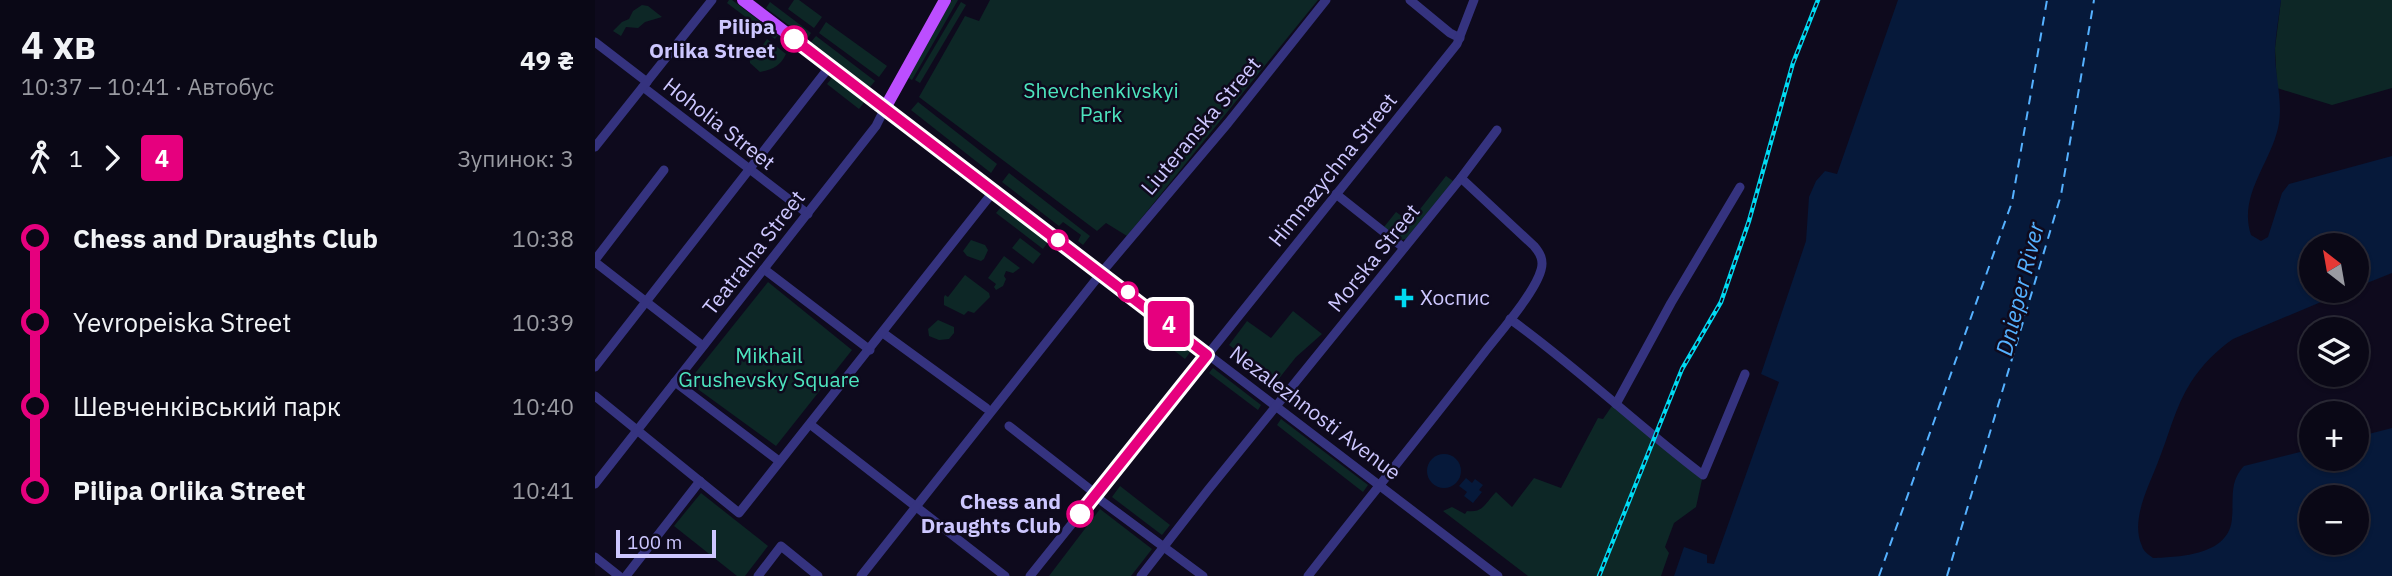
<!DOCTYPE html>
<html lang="uk">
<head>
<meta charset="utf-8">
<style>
  :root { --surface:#0a0816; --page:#13111f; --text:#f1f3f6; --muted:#999aa1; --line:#2a2935 }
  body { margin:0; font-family:"IBM Plex Sans",sans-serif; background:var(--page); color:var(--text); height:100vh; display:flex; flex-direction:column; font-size:26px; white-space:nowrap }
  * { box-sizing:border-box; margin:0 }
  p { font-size:23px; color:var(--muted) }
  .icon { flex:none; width:38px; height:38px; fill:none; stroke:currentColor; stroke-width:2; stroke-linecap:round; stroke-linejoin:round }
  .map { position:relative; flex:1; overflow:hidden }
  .sheet { display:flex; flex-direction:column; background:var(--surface); width:595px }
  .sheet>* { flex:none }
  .badge { padding:0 14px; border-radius:5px; font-size:24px; line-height:46px }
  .needle { width:46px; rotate:329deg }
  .tools { position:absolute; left:1704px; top:233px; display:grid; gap:14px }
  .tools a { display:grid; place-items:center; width:70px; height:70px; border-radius:50%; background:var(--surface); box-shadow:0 2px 5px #0004,0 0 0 2px var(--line); font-size:35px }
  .scale { position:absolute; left:21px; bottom:18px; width:100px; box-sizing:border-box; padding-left:7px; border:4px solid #cdc7ff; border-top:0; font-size:19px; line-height:24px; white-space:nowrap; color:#cdc7ff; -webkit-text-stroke:5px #0e0a1d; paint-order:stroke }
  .map>.badge { position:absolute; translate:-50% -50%; box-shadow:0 0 0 4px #fff }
  .legs { display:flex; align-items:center; gap:10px; height:77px; padding:0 21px; font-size:23px }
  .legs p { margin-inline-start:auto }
  .head { display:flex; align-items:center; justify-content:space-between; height:119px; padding:0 21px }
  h1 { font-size:38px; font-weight:800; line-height:52px }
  ul { padding:0 21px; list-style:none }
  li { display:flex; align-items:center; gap:24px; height:84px; font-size:26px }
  li i { display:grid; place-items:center; width:10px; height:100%; margin:0 9px; background:currentColor }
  li i::after { content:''; width:18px; height:18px; margin:-9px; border:5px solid; border-radius:50%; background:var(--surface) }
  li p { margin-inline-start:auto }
  li:first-child i { background:linear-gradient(#0000 50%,currentColor 0) }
  li:last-child i { background:linear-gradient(currentColor 50%,#0000 0) }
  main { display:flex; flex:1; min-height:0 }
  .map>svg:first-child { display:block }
  .green { fill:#0d2726 }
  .water { fill:#06193a; fill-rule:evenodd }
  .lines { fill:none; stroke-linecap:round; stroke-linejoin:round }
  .ferry { stroke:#55b1ff; stroke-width:2; stroke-dasharray:9 7; stroke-linecap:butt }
  .minor { stroke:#35337f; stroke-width:9 }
  .major { stroke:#bc4eff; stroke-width:12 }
  .rail-casing { stroke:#00daf2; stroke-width:4.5 }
  .rail { stroke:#0e0a1d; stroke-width:2; stroke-dasharray:5; stroke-linecap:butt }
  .line-1-casing { stroke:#fff; stroke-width:16 }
  .line-1 { stroke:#e6007e; stroke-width:10 }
  .stop-1-dot { fill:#fff; stroke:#e6007e; stroke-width:3.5 }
  .poi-dot { fill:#00daf2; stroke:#0e0a1d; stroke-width:2.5 }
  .labels { text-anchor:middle; stroke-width:5; stroke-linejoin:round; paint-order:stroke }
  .stop-label { font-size:21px; font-weight:bold; fill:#cdc7ff; stroke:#0e0a1d; text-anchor:end }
  .park-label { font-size:21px; fill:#4de4be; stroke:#0e0a1d }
  .street-label { font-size:21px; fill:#cdc7ff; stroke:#0e0a1d }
  .poi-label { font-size:21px; fill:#cdc7ff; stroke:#0e0a1d; text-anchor:start }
  .water-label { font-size:23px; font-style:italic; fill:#55b1ff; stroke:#0e0a1d }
</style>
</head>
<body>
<main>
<section class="sheet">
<div class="head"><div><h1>4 хв</h1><p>10:37 – 10:41 · Автобус</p></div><b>49 ₴</b></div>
<div class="legs"><svg class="icon" aria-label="walk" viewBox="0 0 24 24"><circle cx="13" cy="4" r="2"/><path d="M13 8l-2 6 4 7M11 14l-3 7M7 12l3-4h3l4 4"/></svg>1<svg class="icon" aria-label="forward" viewBox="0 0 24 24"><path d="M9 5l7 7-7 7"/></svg><b class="badge" style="background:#e6007e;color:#fff">4</b><p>Зупинок: 3</p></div>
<ul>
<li><i style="color:#e6007e"></i><b>Chess and Draughts Club</b><p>10:38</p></li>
<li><i style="color:#e6007e"></i><span>Yevropeiska Street</span><p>10:39</p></li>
<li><i style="color:#e6007e"></i><span>Шевченківський парк</span><p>10:40</p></li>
<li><i style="color:#e6007e"></i><b>Pilipa Orlika Street</b><p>10:41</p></li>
</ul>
</section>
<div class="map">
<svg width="1797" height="576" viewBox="0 0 1797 576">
  <rect width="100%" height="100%" fill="#0e0a1d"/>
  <!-- green -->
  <g class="green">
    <polygon points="134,0 137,0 183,35 180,39 132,3"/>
    <polygon points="199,0 204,0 227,17 219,28 193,9"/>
    <polygon points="357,0 363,0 317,80 312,77"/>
    <polygon points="395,0 723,0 532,236 511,223 502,231 324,97 370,16 384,21"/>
    <polygon points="1686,0 1797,0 1797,88 1737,105 1682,88 1680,48"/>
    <polygon points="175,2 216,33 212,39 171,8"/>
    <polygon points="366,2 371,5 325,83 320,80"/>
    <polygon points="47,5 53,6 67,17 50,22 43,28 31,27 26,36 18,31 27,22 34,19 38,11"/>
    <polygon points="231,22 292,66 284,77 224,33"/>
    <polygon points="221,36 280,81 275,87 216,42"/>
    <path d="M172 39 191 54C185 66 179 69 165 72L155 63 154 53 158 48 165 49Z"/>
    <polygon points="238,77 270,101 264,109 232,84"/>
    <polygon points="323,102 402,164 396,173 316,110"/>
    <polygon points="414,173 495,236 488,245 483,241 486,235 468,222 464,226 407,182"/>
    <polygon points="851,176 858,181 811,239 806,240 789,227 801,212 815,222"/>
    <polygon points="407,206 453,242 448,249 401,213"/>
    <polygon points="425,238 446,254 438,264 417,248"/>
    <polygon points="376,240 390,245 393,250 389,259 386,261 372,256 368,251"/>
    <polygon points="409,256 425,268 418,273 411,271 409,276 411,279 408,286 401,290 399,287 401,284 393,278"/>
    <polygon points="370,275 394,293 395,297 379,313 373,311 369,315 349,305 349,297 350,295 353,297"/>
    <polygon points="173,282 257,350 181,446 93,382"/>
    <polygon points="698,311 727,334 701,357 682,381 634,345 652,321 676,338"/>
    <polygon points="343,320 359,327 359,333 354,339 344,340 334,336 333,329"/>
    <polygon points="569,330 596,351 590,359 563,338"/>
    <polygon points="618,368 666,405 663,410 614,373"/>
    <path d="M1019 403 1108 475 1101 507 1079 523 1070 547 1074 553 1066 576H933L848 511 857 507 870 514 872 511C889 513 890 503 901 492L917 507 939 478 966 488 1003 418 1008 419Z"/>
    <polygon points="686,419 773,485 768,492 682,425"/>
    <polygon points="525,486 575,525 567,535 517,497"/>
    <polygon points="106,493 173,546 150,576 142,576 79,526"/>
    <polygon points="505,509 557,549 536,576 454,576"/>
  </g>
  <!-- water -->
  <g class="water">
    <path d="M1303 0H1686C1684 16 1681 32 1680 48 1679 74 1689 102 1683 128 1675 164 1643 196 1656 235L1666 241 1673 237 1687 193 1694 184 1797 156V273L1762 287V245H1717V290L1752 291 1638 339C1622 350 1607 365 1596 382 1580 407 1574 435 1563 462 1554 486 1535 520 1547 546 1548 551 1554 555 1558 558 1585 557 1635 555 1637 518 1639 498 1634 482 1649 466L1717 449V458H1762V437L1797 428V576H1079L1089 547 1112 555V563L1119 564 1184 382 1166 374 1211 241 1214 197 1221 181 1230 171 1242 174ZM1717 497H1762V542H1717Z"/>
    <circle cx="849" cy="471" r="17"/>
    <polygon points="871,478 877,483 880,479 888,485 884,490 887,492 878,503 869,496 872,492 864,486"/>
  </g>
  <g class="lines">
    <!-- ferry -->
    <g class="ferry">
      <polyline points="1284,576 1417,202 1452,0"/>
      <polyline points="1352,576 1466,195 1499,0"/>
    </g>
    <!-- minor -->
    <g class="minor">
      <polyline points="815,0 855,33 865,38"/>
      <polyline points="0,42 52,82"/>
      <polyline points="48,87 213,214"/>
      <polyline points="0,147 117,0"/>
      <polyline points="741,194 809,248"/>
      <polyline points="0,260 69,170"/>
      <polyline points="0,262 108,346"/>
      <polyline points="169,269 275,350"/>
      <path d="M915 319C982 367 1042 425 1108 475L1150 374"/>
      <polyline points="288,333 391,408"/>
      <polyline points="0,367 235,66"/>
      <polyline points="80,382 184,461"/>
      <polyline points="0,396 144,513 398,192"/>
      <polyline points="1021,404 1076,303 1145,187"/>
      <polyline points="216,425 410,576"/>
      <polyline points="414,426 501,494"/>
      <polyline points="0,484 281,126 290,108 903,576"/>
      <polyline points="500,496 608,576"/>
      <polyline points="0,557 24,576"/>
      <polyline points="31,576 105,481"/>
      <polyline points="163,576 186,546 223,576"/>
      <polyline points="266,576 507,272 633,123 731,0"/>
      <polyline points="435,576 862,44 879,0"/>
      <polyline points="546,576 613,490 866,178 902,130"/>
      <path d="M713 576C772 500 833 426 892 349 907 330 940 292 946 270 949 260 945 253 939 246L866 178"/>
    </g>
    <!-- major -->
    <polyline class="major" points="148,0 290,108 350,0"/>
    <defs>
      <polyline id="rail" points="1004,576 1087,369 1126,302 1154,221 1198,63 1223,0"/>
    </defs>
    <!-- rail casing -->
    <use href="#rail" class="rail-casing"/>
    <!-- rail -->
    <use href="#rail" class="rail"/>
  </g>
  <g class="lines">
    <defs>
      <polyline id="line-1" points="199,39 612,355 485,514"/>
    </defs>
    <!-- line-1 casing -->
    <use href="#line-1" class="line-1-casing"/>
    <!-- line-1 -->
    <use href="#line-1" class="line-1"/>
  </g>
  <!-- markers -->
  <g class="stop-1-dot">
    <circle cx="199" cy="39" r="12"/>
    <circle cx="463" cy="240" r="9"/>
    <circle cx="533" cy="292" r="9"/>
    <circle cx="485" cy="514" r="12"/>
  </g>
  <path class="poi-dot" d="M805.5 287.5h7v7h7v7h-7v7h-7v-7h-7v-7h7z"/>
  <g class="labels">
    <!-- stop labels -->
    <g class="stop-label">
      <text x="180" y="34">Pilipa<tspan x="180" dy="24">Orlika Street</tspan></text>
      <text x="466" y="509">Chess and<tspan x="466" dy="24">Draughts Club</tspan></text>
    </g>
    <!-- park labels -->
    <g class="park-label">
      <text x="506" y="98">Shevchenkivskyi<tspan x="506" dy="24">Park</tspan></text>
      <text x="174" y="363">Mikhail<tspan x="174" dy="24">Grushevsky Square</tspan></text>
    </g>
    <!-- street labels -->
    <g class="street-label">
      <text transform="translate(124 124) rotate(38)" y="7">Hoholia Street</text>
      <text transform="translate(606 126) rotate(-50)" y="7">Liuteranska Street</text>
      <text transform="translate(738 170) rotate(-51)" y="7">Himnazychna Street</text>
      <text transform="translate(159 253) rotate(-52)" y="7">Teatralna Street</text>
      <text transform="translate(779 258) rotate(-51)" y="7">Morska Street</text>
      <text transform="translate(720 413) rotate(37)" y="7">Nezalezhnosti Avenue</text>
    </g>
    <!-- poi labels -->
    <g class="poi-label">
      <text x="825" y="305">Хоспис</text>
    </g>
    <!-- water labels -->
    <g class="water-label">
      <text transform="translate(1425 289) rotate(-76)" y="8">Dnieper River</text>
    </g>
  </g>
</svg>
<div class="tools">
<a><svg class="needle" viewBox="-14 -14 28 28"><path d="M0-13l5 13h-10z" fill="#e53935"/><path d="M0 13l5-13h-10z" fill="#999aa1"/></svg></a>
<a><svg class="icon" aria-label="layers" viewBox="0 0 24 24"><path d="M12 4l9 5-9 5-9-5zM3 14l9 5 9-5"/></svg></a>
<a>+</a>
<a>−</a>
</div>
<div class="scale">100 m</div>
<b class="badge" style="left:574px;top:324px;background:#e6007e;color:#fff">4</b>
</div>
</main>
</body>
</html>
